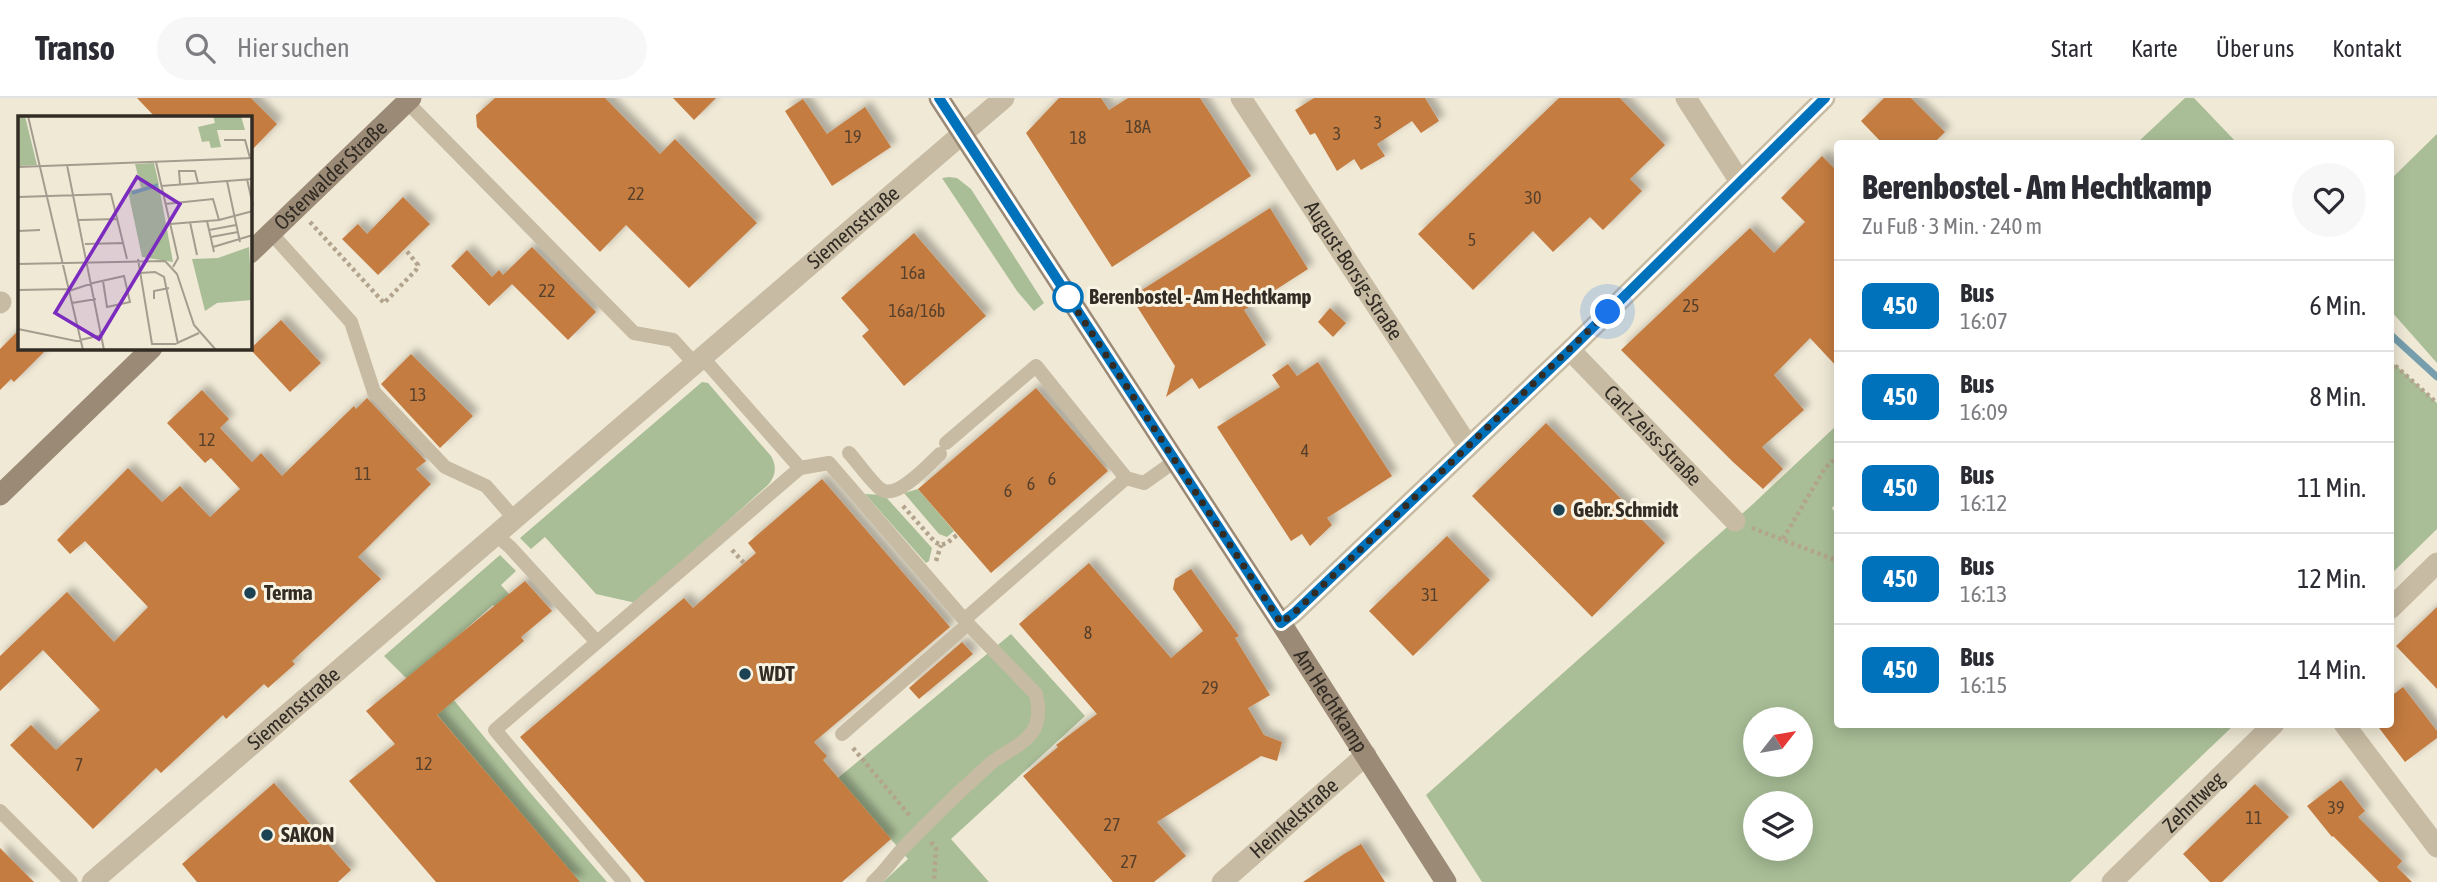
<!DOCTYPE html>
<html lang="de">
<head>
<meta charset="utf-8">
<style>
  :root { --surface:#fff; --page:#f7f7f7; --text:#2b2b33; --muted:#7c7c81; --line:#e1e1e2 }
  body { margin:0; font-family:"Asap Condensed",sans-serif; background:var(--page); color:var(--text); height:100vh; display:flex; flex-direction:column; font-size:26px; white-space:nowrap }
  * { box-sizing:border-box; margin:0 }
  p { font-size:23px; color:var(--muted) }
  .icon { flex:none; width:38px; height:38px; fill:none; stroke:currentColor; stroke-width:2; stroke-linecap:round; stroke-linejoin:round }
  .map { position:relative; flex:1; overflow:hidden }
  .drawer { position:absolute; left:1834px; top:42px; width:560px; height:588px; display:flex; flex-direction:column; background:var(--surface); border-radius:7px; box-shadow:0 4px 18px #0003 }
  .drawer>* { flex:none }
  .badge { padding:0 14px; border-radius:10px; font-size:24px; line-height:46px }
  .needle { width:46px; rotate:59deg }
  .controls { position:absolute; left:1743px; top:609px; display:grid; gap:14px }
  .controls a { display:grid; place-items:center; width:70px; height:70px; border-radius:50%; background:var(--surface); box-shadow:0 4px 18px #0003; font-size:35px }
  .you { position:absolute; width:35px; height:35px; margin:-18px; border:5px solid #fff; border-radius:50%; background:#1a73e8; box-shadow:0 0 0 10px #1a73e833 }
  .map>.badge { position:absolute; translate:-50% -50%; box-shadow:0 0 0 4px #fff }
  .round { display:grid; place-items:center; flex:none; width:74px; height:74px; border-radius:37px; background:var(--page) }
  .overview { display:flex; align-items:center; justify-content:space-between; height:119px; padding:0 28px }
  h1 { font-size:33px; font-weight:800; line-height:52px }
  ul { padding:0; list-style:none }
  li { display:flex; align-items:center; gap:21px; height:91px; padding:0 28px; border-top:2px solid var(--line) }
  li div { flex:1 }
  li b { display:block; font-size:26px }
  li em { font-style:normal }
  li .badge { min-width:77px; font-weight:700; text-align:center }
  header { display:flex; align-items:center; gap:42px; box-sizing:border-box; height:98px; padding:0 35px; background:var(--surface); border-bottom:2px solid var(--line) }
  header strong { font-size:33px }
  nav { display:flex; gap:38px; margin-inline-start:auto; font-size:24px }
  .search { width:490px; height:63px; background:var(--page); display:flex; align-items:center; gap:18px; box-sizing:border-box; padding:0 24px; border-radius:38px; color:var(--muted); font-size:26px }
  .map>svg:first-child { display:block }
  .green { fill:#a9be97; fill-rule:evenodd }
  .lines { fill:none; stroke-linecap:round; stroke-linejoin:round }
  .stream { stroke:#769eac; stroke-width:7 }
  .building { fill:#c47c41; filter:url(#shadow) }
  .path { stroke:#b3a58d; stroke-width:4.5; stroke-dasharray:3.5 3.5; stroke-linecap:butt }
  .lane { stroke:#c7bba3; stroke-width:14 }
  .street { stroke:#c7bba3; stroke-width:21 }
  .secondary { stroke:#9b8a75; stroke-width:21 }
  .line-casing { stroke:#fff; stroke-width:16 }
  .line { stroke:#0072bc; stroke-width:10 }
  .walk { stroke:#322c25; stroke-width:7; stroke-dasharray:0 12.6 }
  .stop-dot { fill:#fff; stroke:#0072bc; stroke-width:3.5 }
  .poi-dot { fill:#1c4353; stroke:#f8f3e2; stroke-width:2.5 }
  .labels { text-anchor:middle; stroke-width:6; stroke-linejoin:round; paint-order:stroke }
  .number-label { font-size:18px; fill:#56402c }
  .street-label { font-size:21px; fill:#322c25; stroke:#f8f3e2 }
  .stop-label { font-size:21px; font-weight:bold; fill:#322c25; stroke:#f8f3e2; text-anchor:start }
  .poi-label { font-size:21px; font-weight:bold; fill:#322c25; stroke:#f8f3e2; text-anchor:start }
  .inset-river { fill:none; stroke:#769eac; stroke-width:3.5 }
  .inset-road { fill:none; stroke:#a49d8f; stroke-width:2 }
  .view { fill:#7b2cbf; fill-opacity:0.15; stroke:#7b2cbf; stroke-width:3.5 }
  .inset-edge { fill:none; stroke:#322c25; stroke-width:3.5 }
</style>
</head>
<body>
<header>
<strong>Transo</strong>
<div class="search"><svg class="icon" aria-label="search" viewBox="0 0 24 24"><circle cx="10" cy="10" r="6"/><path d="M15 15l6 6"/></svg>Hier suchen</div>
<nav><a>Start</a><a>Karte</a><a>Über uns</a><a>Kontakt</a></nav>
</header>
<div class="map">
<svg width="2437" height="784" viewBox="0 0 2437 784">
  <defs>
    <filter id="shadow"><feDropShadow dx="6" dy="-6" stdDeviation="3.5" flood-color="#0004"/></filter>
  </defs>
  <rect width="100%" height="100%" fill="#f0e9d6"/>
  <!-- green -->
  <g class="green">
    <polygon points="2185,0 2194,0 2237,45 2137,45"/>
    <polygon points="2437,36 2437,265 2391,213 2390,82"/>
    <polygon points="949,79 957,80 971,91 1044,205 1034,213 1017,193 942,80"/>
    <polygon points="2391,263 2437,305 2437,431 2391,476"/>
    <path d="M702 284 708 285 771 358C777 368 776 378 768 387L636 505 596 496 545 439 531 451 520 440Z"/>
    <path d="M1837 327V404L1832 410 1838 420V626L2234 627 2070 784H1482L1426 697 1753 406ZM1755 621H1801V667H1755ZM1755 705H1801V751H1755Z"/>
    <polygon points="918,391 954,433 947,439 939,436 904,395"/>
    <polygon points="865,396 884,397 932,450 929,463 926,465"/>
    <polygon points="500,457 516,473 501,487 521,510 506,522 493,507 425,567 527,691 607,784 579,784 406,580 384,558"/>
    <polygon points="1011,536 1085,618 951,741 989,784 883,784 908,761 838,680"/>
  </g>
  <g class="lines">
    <!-- stream -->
    <polyline class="stream" points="2390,236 2437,279"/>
  </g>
  <!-- building -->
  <g class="building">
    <polygon points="137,0 251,0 277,26 250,54 250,19 155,19"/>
    <polygon points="495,0 605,0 660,56 675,41 757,125 689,190 626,127 600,154 477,29 476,17"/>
    <polygon points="673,0 716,0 694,22"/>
    <polygon points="1059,0 1101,0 1109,12 1128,0 1200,0 1251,78 1112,169 1026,35"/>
    <polygon points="1314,0 1425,0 1439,23 1421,35 1412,23 1377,46 1385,58 1361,72 1354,61 1337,73 1315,35 1310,37 1295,12"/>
    <polygon points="1559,0 1620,0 1665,47 1630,81 1642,93 1603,132 1590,119 1553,154 1533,133 1473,192 1418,136"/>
    <polygon points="1884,0 1911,0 1945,34 1933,46 1883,46 1861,23"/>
    <polygon points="803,1 827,36 865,9 891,49 832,88 785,13"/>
    <polygon points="1822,58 1838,74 1838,270 1810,240 1774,277 1804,312 1762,349 1783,371 1763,391 1733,364 1621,252 1750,130 1774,155 1805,124 1781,100"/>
    <polygon points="403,99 430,126 378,177 342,141 358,126 367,136"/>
    <polygon points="1270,110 1308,171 1244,212 1266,247 1199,291 1192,280 1166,299 1175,268 1131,199"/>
    <polygon points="914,135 986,218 904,288 862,238 869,232 841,200"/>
    <polygon points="532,149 596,214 568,242 512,186 489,208 451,168 467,152 492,179 499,172 503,177"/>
    <polygon points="1330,210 1346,225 1333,239 1318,224"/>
    <polygon points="281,222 321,265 290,294 250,251"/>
    <polygon points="19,232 19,250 48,250 14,284 11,281 0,292 0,251"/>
    <polygon points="411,256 473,318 440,350 381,286"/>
    <polygon points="1318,264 1392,378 1327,420 1332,427 1310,448 1302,436 1291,443 1217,329 1280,289 1272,277 1288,266 1297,278"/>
    <polygon points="1036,290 1108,373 991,475 918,391"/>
    <polygon points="202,292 229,321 220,330 252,364 261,355 282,378 354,308 356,311 367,300 426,363 416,371 431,386 358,459 381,481 292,563 295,566 268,590 264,586 226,621 223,617 161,675 156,670 93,731 10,647 31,627 56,652 100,612 43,552 0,593 0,558 67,494 114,544 148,509 85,443 70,456 57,442 128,370 162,404 180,388 210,419 240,391 211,360 205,365 167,325"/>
    <polygon points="1546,325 1665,445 1592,519 1472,398"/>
    <polygon points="822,381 950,529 814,644 827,658 823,662 891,741 842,784 645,784 520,639 684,500 693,510 756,455 748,445"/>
    <polygon points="1447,438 1490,482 1413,558 1369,513"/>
    <polygon points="1089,465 1171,560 1203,533 1173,491 1175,481 1191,471 1239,538 1235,540 1270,597 1248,610 1264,637 1282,644 1277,663 1261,658 1157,724 1186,758 1154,784 1113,784 1023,678 1058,649 1056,647 1097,616 1019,526"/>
    <polygon points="525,483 552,513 521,539 524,543 437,617 580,784 436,784 349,683 395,646 366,613"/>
    <polygon points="2437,509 2437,591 2396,548"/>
    <polygon points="962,544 973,556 919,601 909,590"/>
    <polygon points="2403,589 2437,633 2437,640 2405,664 2376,626 2390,626 2390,599"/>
    <polygon points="2341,682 2365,713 2358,719 2402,763 2397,769 2412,784 2379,784 2333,738 2332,739 2307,708"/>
    <polygon points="274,685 351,772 338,784 197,784 182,766"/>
    <polygon points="2255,686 2289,719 2222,784 2210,784 2183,756"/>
    <polygon points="1361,746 1385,784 1303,784 1344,756"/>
    <polygon points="0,750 34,784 0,784"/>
  </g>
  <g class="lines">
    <!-- path -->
    <g class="path">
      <polyline points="310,124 384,205 416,172 418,167 405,151"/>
      <polyline points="2390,263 2437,305"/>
      <polyline points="903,408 935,444 941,447 947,445 957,437"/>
      <polyline points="1752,430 1838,463"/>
      <polyline points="1783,441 1825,370 1838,358"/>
      <polyline points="732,452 744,465"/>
      <polyline points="936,463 941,447"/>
      <polyline points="853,650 910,718"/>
      <polyline points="931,744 936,751 934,784"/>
    </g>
    <!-- lane -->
    <g class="lane">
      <polyline points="407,4 634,235 673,242 694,265"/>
      <polyline points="271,135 351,224 374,294 445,369 486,388 514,420"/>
      <path d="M702 259 800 370 829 365 968 526 1036 596C1039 609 1040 622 1033 633 1023 648 1004 654 990 666 961 692 932 720 905 748 893 760 886 773 873 784"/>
      <polyline points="946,345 1036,268 1126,380 1144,385 1175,363"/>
      <path d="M849 355C856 362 874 388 882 392 898 401 929 366 940 356"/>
      <polyline points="495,436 510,449 596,543"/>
      <polyline points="965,521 1126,380"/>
      <polyline points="842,636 968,526"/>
      <polyline points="0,713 71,784"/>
      <polyline points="624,784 495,632 800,370"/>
    </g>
    <!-- street -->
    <g class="street">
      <path id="s1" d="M1241 0 1468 348"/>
      <polyline points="1686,0 1739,82"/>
      <polyline points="0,205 1,204"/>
      <path id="s2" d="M1570 252 1735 423"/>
      <polyline points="2390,511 2437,465"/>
      <polyline points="1281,525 1294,515 1570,252 1825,0"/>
      <polyline points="2344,626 2437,749"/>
      <path id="s3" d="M92 784 1004 0"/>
      <path id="s4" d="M1222 784 1366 657"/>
      <path id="s5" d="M2112 784 2274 626"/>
    </g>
    <!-- secondary -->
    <g class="secondary">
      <path id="s6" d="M939 0 1281 525 1446 784"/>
      <path id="s7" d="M250 155 411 0"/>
      <polyline points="0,397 152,250"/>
    </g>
  </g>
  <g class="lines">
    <defs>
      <polyline id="line" points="939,0 1281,525 1294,515 1570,252 1825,0"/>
    </defs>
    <!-- line casing -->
    <use href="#line" class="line-casing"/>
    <!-- line -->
    <use href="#line" class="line"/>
    <!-- walk -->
    <polyline class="walk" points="1068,199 1063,191 1281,525 1294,515 1608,214"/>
  </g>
  <!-- markers -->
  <circle class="stop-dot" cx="1068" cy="199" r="14"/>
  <g class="poi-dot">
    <circle cx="1559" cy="412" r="7"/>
    <circle cx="250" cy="495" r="7"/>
    <circle cx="745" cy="576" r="7"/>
    <circle cx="267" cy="737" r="7"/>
  </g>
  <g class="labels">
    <!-- number labels -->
    <g class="number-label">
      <text x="1378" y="31">3</text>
      <text x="1138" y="35">18A</text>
      <text x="1337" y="42">3</text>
      <text x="853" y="45">19</text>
      <text x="1078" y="46">18</text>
      <text x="636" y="102">22</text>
      <text x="1533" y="106">30</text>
      <text x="1472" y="148">5</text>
      <text x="913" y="181">16a</text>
      <text x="547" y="199">22</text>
      <text x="1691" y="214">25</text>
      <text x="917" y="219">16a/16b</text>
      <text x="418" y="303">13</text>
      <text x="207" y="348">12</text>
      <text x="1305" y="359">4</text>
      <text x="363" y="382">11</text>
      <text x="1052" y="387">6</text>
      <text x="1031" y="392">6</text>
      <text x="1008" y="399">6</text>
      <text x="1430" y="503">31</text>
      <text x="1088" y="541">8</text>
      <text x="1210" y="596">29</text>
      <text x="424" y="672">12</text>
      <text x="79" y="673">7</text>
      <text x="2336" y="716">39</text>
      <text x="2254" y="726">11</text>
      <text x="1112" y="733">27</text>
      <text x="1129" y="770">27</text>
    </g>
    <!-- street labels -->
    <g class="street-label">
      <text dy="7" stroke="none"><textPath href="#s7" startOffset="112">Osterwalder Straße</textPath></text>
      <text dy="7" stroke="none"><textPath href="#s3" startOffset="1004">Siemensstraße</textPath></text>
      <text dy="7" stroke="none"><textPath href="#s1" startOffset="206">August-Borsig-Straße</textPath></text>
      <text dy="7" stroke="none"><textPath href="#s2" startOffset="119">Carl-Zeiss-Straße</textPath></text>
      <text dy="7" stroke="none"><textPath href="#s6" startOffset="719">Am Hechtkamp</textPath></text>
      <text dy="7" stroke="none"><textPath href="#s3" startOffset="266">Siemensstraße</textPath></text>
      <text dy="7" stroke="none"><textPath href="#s5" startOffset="114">Zehntweg</textPath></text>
      <text dy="7" stroke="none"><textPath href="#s4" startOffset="96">Heinkelstraße</textPath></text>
    </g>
    <!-- stop labels -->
    <g class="stop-label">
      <text x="1089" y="206">Berenbostel - Am Hechtkamp</text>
    </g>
    <!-- poi labels -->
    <g class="poi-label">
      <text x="1573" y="419">Gebr. Schmidt</text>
      <text x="264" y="502">Terma</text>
      <text x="759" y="583">WDT</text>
      <text x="281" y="744">SAKON</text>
    </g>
  </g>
  <!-- overview -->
  <g transform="translate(18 18)">
    <rect width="234" height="234" fill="#f0e9d6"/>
    <path d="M0 0H7L19 49 0 50ZM195 0H223L227 14H199L203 31 193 32 191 25 184 26 180 11 197 7ZM136 47 141 69 124 73 141 70 155 146 124 141 110 75 123 72 117 48ZM231 131 234 184 199 187 187 195 174 143 200 142Z" fill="#a9be97"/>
    <path class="inset-river" d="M114 77 140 69"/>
    <path class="inset-road" d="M10 0 65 234M206 24H227L232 42M138 46 160 142 155 151M49 49 86 234M0 51 235 42M229 63 235 90M209 65 222 126M162 68 161 55H177L180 67M143 70 235 63M0 81 93 78 109 143M147 88 195 83 201 104M61 104 100 103M189 105 196 136M172 106 179 139M152 108 201 104 235 95M191 114 218 109M0 115 22 114M193 121 220 116M67 128 106 127M195 131 235 119M120 143 134 228H157L181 217M0 148 147 145 159 158 176 209 198 234M122 157 137 156 146 161 160 228M75 167 106 160 112 186 89 191 85 165M0 174 51 173M51 175 75 167M136 183V175L151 172M54 187 78 183M0 213 58 225 84 219"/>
    <path class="view" d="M119 61 162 88 81 223 37 197Z"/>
    <rect width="234" height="234" class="inset-edge"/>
  </g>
</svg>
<div class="controls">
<a><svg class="needle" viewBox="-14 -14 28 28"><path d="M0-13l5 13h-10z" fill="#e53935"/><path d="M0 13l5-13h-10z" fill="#7c7c81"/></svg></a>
<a><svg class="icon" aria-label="layers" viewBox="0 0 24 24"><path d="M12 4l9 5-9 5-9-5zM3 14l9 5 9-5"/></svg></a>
</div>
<div class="you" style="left:1608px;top:214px"></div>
<section class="drawer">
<div class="overview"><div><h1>Berenbostel - Am Hechtkamp</h1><p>Zu Fuß · 3 Min. · 240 m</p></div><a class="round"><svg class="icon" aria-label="heart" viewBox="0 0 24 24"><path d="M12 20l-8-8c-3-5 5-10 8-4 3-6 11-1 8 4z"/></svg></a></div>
<ul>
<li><span class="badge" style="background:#0072bc;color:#fff">450</span><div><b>Bus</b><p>16:07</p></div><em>6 Min.</em></li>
<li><span class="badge" style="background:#0072bc;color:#fff">450</span><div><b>Bus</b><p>16:09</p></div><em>8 Min.</em></li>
<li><span class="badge" style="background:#0072bc;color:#fff">450</span><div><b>Bus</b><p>16:12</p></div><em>11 Min.</em></li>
<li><span class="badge" style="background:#0072bc;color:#fff">450</span><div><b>Bus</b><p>16:13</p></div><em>12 Min.</em></li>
<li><span class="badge" style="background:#0072bc;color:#fff">450</span><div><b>Bus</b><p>16:15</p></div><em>14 Min.</em></li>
</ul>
</section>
</div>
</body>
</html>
